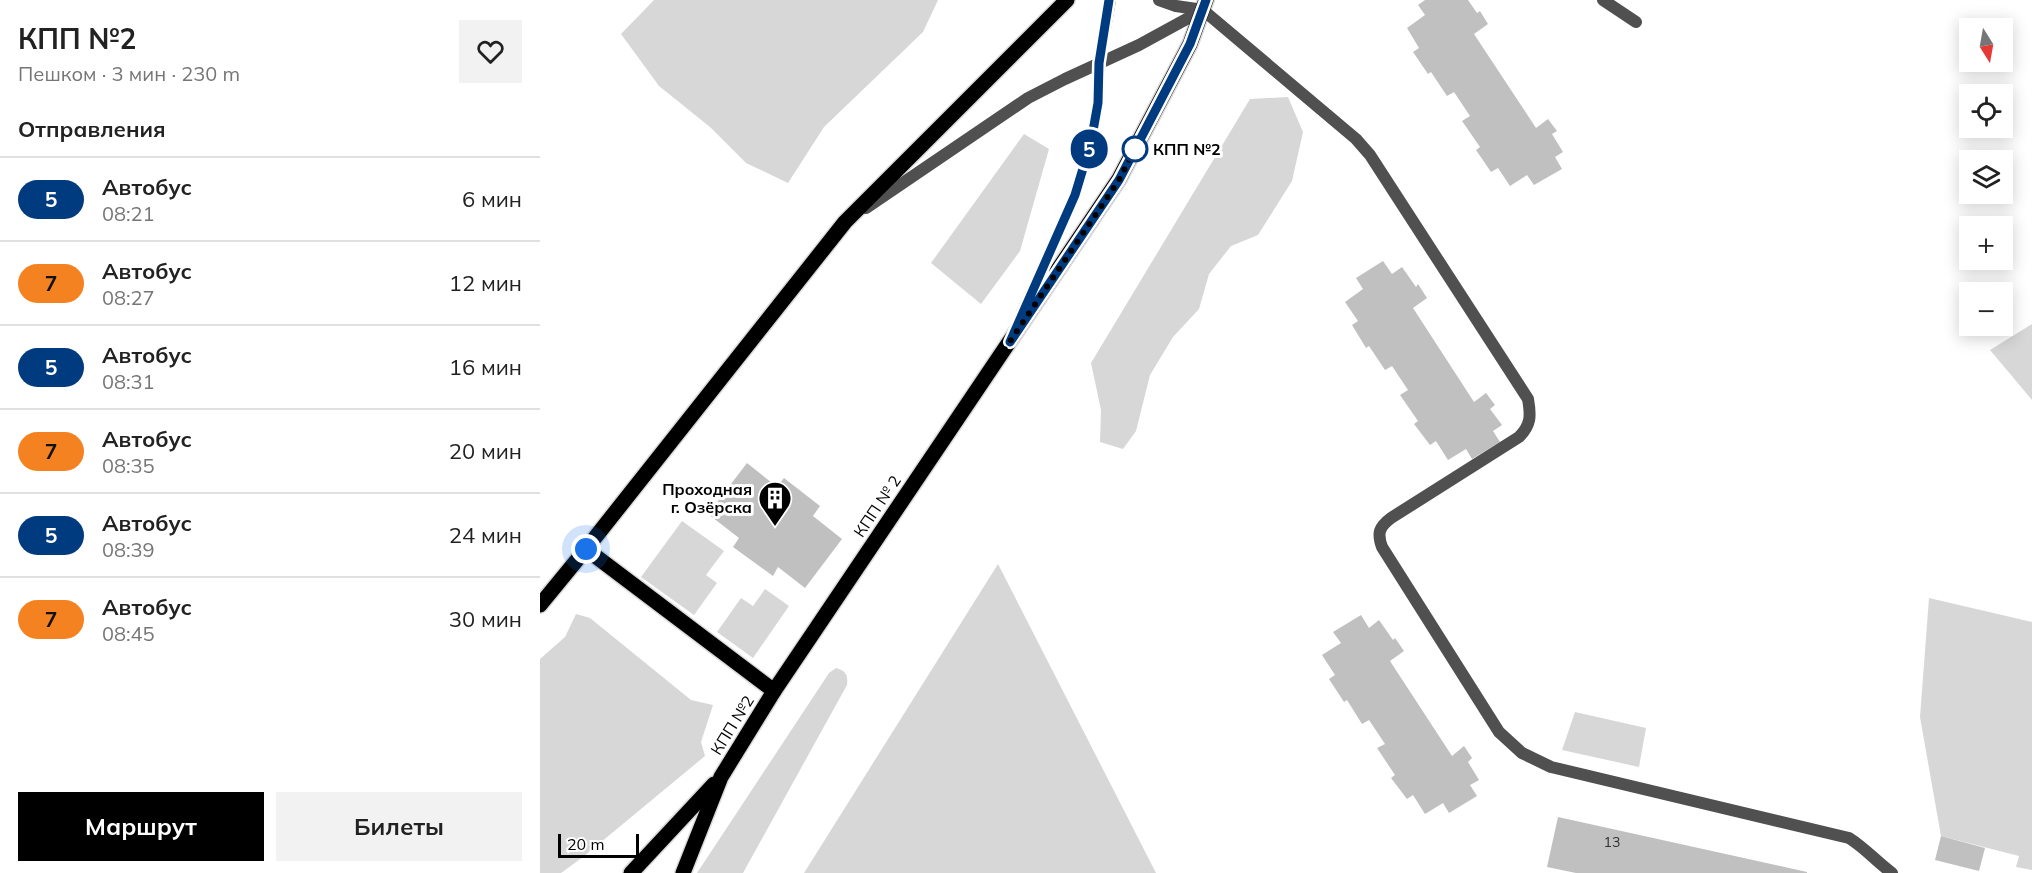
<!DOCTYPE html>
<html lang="ru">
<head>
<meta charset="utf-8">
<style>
  :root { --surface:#fff; --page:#f2f2f2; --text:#222; --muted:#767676; --line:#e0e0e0; --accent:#000 }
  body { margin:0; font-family:Mulish,sans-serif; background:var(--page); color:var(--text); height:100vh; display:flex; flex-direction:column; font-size:22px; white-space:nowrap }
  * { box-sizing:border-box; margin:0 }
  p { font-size:20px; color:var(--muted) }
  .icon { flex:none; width:33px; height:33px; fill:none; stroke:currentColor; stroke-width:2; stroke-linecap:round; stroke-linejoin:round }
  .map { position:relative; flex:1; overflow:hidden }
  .side { display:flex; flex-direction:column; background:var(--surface); width:540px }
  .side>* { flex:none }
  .badge { padding:0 12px; border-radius:20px; font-size:21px; line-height:39px }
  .needle { width:39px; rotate:169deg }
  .buttons { position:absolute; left:1419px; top:18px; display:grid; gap:12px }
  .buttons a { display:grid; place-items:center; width:54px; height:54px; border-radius:0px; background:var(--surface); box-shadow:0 3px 15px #0003; font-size:30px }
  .scale { position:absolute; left:18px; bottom:15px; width:81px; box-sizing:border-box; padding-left:6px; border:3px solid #000; border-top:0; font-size:16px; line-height:21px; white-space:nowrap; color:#000; -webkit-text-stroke:4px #fff; paint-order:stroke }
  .you { position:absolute; width:30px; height:30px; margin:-15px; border:4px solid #fff; border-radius:50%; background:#1a73e8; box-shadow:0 0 0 9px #1a73e833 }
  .map>.badge { position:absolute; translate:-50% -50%; box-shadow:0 0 0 3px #fff }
  h2 { padding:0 18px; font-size:22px; line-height:54px }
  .round { display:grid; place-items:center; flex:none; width:63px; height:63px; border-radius:0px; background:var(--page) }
  .headline { display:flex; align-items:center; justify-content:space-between; height:102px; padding:0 18px }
  h1 { font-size:28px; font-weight:700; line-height:45px }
  .cta { display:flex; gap:12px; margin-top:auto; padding:12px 18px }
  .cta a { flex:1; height:69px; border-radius:0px; background:var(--accent); color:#fff; font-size:24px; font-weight:700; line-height:69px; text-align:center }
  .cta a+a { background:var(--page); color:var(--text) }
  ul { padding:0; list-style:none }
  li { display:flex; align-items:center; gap:18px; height:84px; padding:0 18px; border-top:2px solid var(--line) }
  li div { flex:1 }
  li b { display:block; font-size:22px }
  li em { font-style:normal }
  li .badge { min-width:66px; font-weight:700; text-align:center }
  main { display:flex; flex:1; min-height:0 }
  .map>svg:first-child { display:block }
  .green { fill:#d7d7d7 }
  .building { fill:#c0c0c0 }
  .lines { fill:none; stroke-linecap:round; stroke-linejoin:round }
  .primary-casing { stroke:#dbdbdb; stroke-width:18 }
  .service { stroke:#505050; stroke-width:12 }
  .tertiary { stroke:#505050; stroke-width:12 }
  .primary { stroke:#000; stroke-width:15 }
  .line-casing { stroke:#fff; stroke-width:14 }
  .line { stroke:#003b80; stroke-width:9 }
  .walk { stroke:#000; stroke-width:6; stroke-dasharray:0 10.8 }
  .stop-dot { fill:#fff; stroke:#003b80; stroke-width:3 }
  .labels { text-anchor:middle; stroke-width:6; stroke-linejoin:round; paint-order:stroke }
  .number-label { font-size:14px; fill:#303030 }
  .stop-label { font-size:16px; font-weight:bold; fill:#000; stroke:#fff; text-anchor:start }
  .poi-label { font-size:16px; font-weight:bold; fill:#000; stroke:#fff; text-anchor:end }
  .street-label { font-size:16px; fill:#000; stroke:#fff }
</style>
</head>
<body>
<main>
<section class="side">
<div class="headline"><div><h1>КПП №2</h1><p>Пешком · 3 мин · 230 m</p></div><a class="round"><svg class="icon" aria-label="heart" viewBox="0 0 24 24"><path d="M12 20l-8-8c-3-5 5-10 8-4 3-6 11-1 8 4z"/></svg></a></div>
<h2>Отправления</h2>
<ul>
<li><span class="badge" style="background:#003b80;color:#fff">5</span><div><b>Автобус</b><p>08:21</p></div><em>6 мин</em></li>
<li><span class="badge" style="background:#f58220;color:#111">7</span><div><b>Автобус</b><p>08:27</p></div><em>12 мин</em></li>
<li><span class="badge" style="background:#003b80;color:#fff">5</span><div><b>Автобус</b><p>08:31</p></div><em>16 мин</em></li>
<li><span class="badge" style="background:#f58220;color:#111">7</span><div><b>Автобус</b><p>08:35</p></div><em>20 мин</em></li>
<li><span class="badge" style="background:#003b80;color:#fff">5</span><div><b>Автобус</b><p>08:39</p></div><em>24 мин</em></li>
<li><span class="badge" style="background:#f58220;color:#111">7</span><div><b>Автобус</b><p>08:45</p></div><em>30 мин</em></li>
</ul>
<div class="cta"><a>Маршрут</a><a>Билеты</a></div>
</section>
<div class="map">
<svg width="1492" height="873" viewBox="0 0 1492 873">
  <rect width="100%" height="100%" fill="#fff"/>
  <!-- green -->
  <g class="green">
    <polygon points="114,0 398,0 383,32 284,127 248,183 206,163 170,127 119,86 81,34"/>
    <polygon points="748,97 763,132 752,181 718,235 691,246 669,274 659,309 633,337 610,375 596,431 583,449 560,442 561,410 551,363 710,99"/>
    <polygon points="484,134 509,149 480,251 441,304 391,263"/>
    <polygon points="1492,324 1492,400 1450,350"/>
    <polygon points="142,521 184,551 166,575 177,583 154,615 101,577"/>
    <polygon points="458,564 616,873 264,873"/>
    <polygon points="225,589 249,606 213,658 177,632 201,598 213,606"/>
    <polygon points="1389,598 1492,622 1492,870 1476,867 1479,856 1401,836 1380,717"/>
    <polygon points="36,614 50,618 151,700 173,705 161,742 165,756 43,857 21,873 0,873 0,659 25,637"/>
    <path d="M296 668C306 671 308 675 307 685L203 873H157L289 673Z"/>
    <polygon points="1035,712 1106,728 1099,767 1022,750"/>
  </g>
  <!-- building -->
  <g class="building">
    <polygon points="885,0 928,0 937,13 940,11 948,24 934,34 996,128 1008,119 1017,131 1012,134 1023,152 1015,157 1022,169 994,185 987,175 970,186 958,168 951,172 936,150 940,147 922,121 930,116 914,92 907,96 891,72 888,74 873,52 879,48 867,28 885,15 878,5"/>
    <polygon points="843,261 852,274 862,267 876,287 878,284 887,298 873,308 934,402 946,393 955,405 950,409 962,425 953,431 960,442 932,459 926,449 908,460 896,441 890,445 874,424 878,421 860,395 868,390 852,366 845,370 829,346 826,348 812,325 818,321 805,302 823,289 816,278"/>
    <polygon points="207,463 237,487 244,478 280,506 273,516 302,539 265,588 238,567 233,576 193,547 199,538 168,514"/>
    <polygon points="821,615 829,628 839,620 853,640 855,638 864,651 850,661 912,756 924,746 932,758 928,762 939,780 930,785 937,796 909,813 903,803 885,814 873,795 867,799 851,778 855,775 837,748 845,744 829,720 822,724 807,700 804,702 789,679 795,675 782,655 801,643 793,632"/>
    <polygon points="1018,817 1267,872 1267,873 1036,873 1007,867"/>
    <polygon points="1401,836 1445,848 1439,871 1395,860"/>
  </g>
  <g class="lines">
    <defs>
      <g id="primary">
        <polyline points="46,549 234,691"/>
        <polyline points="0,605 46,549 305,222 527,0"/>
        <polyline points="91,873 174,784"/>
        <polyline points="143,873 181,777 234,691 579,179 650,44 666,0"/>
      </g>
    </defs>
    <!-- primary casing -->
    <use href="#primary" class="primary-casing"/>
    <!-- service -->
    <g class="service">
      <polyline points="1063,0 1096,22"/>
      <path d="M663 10 816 139 830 155 988 399C991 416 991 425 979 437L851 518C839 527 837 533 842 547L959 732 982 753 1011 767 1309 838C1325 848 1337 862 1352 873"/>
    </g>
    <!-- tertiary -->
    <g class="tertiary">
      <polyline points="619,0 636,6 663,10"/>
      <polyline points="326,208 488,98 525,79 599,45 663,10"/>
      <polyline points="482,313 535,195 551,142 558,103 559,63 570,0"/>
    </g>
    <!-- primary -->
    <use href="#primary" class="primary"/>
  </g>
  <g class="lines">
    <defs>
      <polyline id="line" points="569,0 559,63 558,103 551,142 535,195 470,342 579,180 650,44 666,0"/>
    </defs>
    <!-- line casing -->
    <use href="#line" class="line-casing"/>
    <!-- line -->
    <use href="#line" class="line"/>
    <!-- walk -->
    <polyline class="walk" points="46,549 234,691 579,180 599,141 595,149"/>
  </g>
  <!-- icons -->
  <defs>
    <symbol id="building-pin" viewBox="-11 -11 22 30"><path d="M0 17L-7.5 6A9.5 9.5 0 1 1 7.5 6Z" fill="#000" stroke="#fff"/><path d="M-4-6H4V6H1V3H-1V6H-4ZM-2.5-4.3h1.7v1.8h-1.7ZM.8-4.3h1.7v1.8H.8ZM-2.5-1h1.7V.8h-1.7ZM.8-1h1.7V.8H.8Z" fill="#fff"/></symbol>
  </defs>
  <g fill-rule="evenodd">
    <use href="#building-pin" x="216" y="479" width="38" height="52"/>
  </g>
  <!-- markers -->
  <circle class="stop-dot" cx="595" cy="149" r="12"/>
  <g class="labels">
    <!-- number labels -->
    <g class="number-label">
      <text x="1072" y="847">13</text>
    </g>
    <!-- stop labels -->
    <g class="stop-label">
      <text x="613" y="155">КПП №2</text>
    </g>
    <!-- poi labels -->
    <g class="poi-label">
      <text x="212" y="495">Проходная<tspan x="212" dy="18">г. Озёрска</tspan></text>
    </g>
    <!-- street labels -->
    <g class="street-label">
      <text transform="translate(337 506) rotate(-56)" y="6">КПП № 2</text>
      <text transform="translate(192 725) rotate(-58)" y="6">КПП №2</text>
    </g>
  </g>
</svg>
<div class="buttons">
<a><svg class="needle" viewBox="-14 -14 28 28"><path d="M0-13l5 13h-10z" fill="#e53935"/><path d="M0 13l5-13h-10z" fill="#767676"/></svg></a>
<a><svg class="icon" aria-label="locate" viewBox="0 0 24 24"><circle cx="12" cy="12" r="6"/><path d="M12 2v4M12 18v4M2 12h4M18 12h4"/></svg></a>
<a><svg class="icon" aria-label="layers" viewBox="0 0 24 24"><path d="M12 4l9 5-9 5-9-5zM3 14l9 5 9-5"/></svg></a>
<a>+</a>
<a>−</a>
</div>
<div class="scale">20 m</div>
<div class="you" style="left:46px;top:549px"></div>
<b class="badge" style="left:549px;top:149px;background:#003b80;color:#fff">5</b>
</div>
</main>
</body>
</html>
